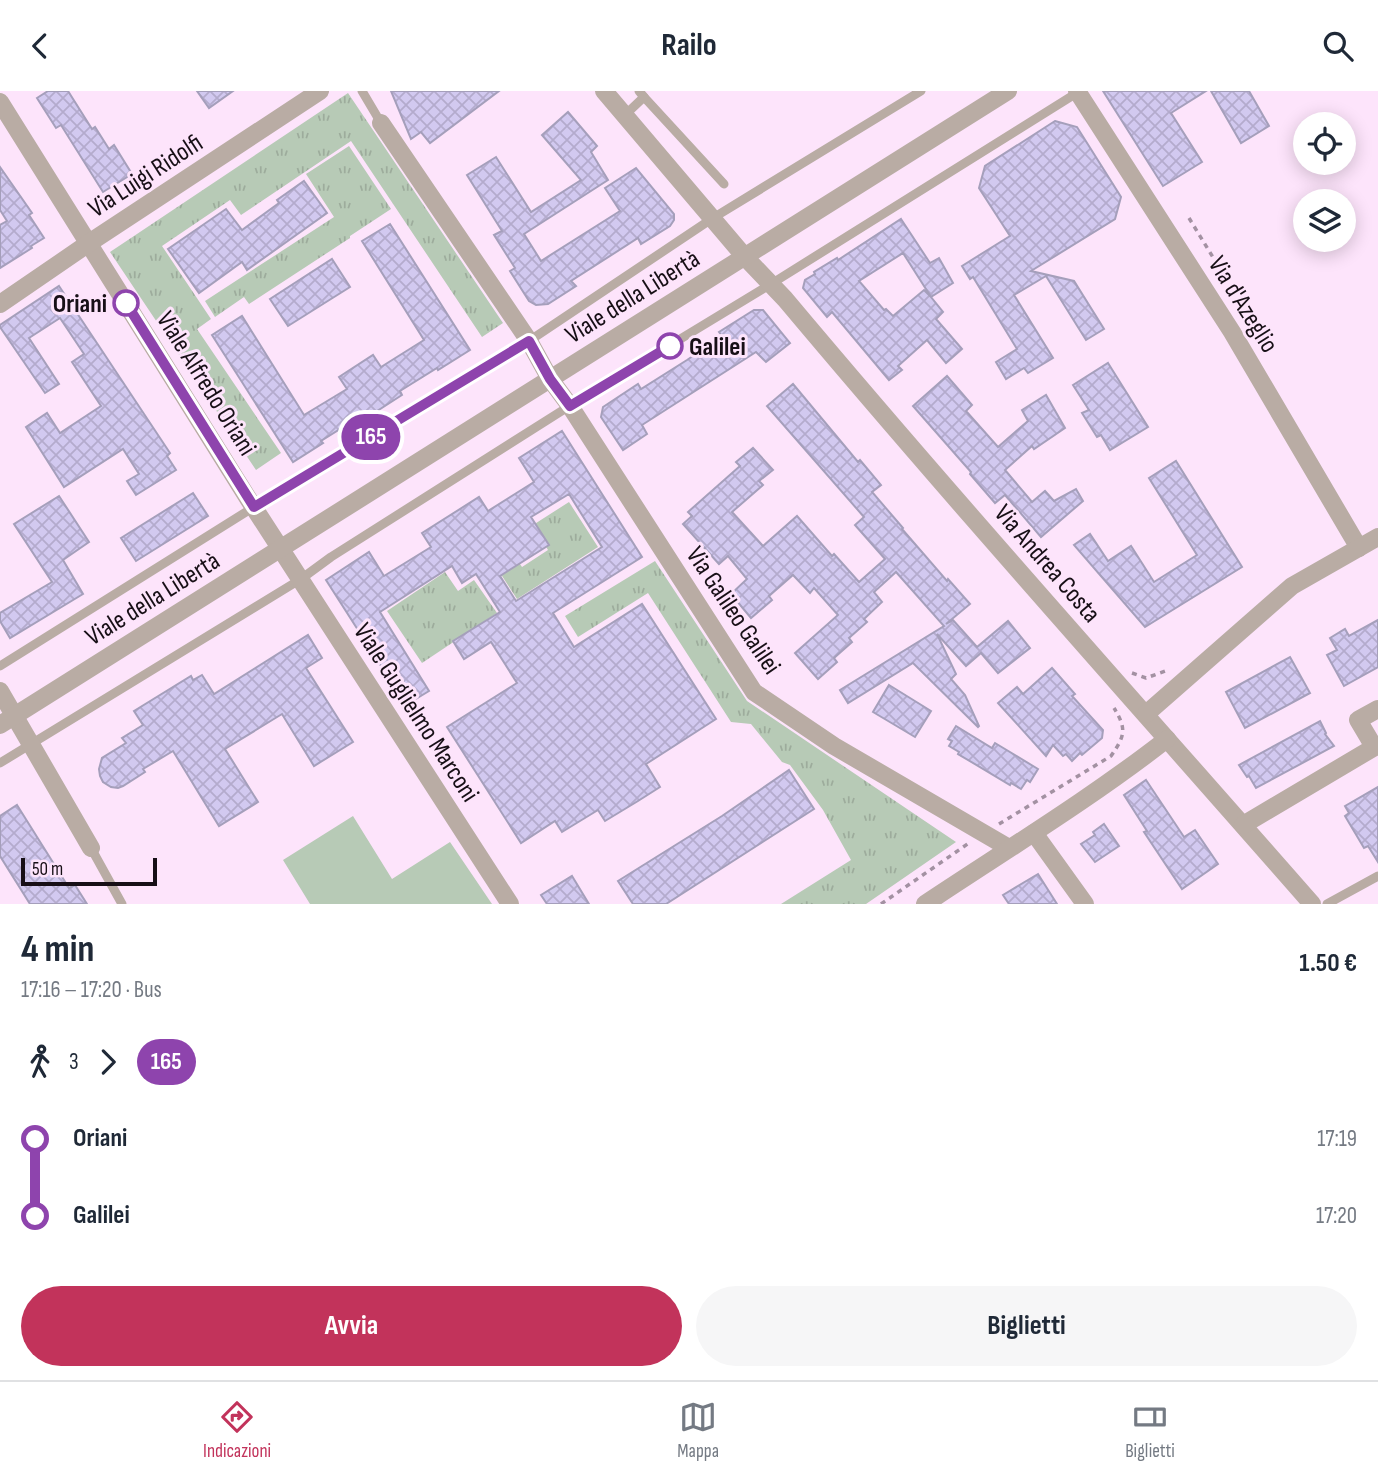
<!DOCTYPE html>
<html lang="it">
<head>
<meta charset="utf-8">
<style>
  :root { --surface:#fff; --page:#f6f6f7; --text:#1f2937; --muted:#747a83; --line:#e0e1e3; --accent:#c2335b }
  body { margin:0; font-family:"Sofia Sans Condensed",sans-serif; background:var(--page); color:var(--text); height:100vh; display:flex; flex-direction:column; font-size:26px; white-space:nowrap }
  * { box-sizing:border-box; margin:0 }
  p { font-size:23px; color:var(--muted) }
  .icon { flex:none; width:38px; height:38px; fill:none; stroke:currentColor; stroke-width:2; stroke-linecap:round; stroke-linejoin:round }
  .map { position:relative; height:813px; overflow:hidden }
  .drawer { display:flex; flex-direction:column; background:var(--surface); flex:1 }
  .drawer>* { flex:none }
  .badge { padding:0 14px; border-radius:23px; font-size:24px; line-height:46px }
  .fabs { position:absolute; left:1293px; top:21px; display:grid; gap:14px }
  .fabs a { display:grid; place-items:center; width:63px; height:63px; border-radius:50%; background:var(--surface); box-shadow:0 4px 18px #0003; font-size:35px }
  .scale { position:absolute; left:21px; bottom:18px; width:136px; box-sizing:border-box; padding-left:7px; border:4px solid #170f16; border-top:0; font-size:19px; line-height:24px; white-space:nowrap; color:#170f16; -webkit-text-stroke:5px #fde4fb; paint-order:stroke }
  .map>.badge { position:absolute; translate:-50% -50%; box-shadow:0 0 0 4px #fff }
  .legs { display:flex; align-items:center; gap:10px; height:77px; padding:0 21px; font-size:23px }
  .legs p { margin-inline-start:auto }
  .head { display:flex; align-items:center; justify-content:space-between; height:119px; padding:0 21px }
  h1 { font-size:38px; font-weight:700; line-height:52px }
  .primary-button { display:flex; gap:14px; margin-top:auto; padding:14px 21px }
  .primary-button a { flex:1; height:80px; border-radius:42px; background:var(--accent); color:#fff; font-size:28px; font-weight:700; line-height:80px; text-align:center }
  .primary-button a+a { background:var(--page); color:var(--text) }
  ul { padding:0 21px; list-style:none }
  li { display:flex; align-items:center; gap:24px; height:77px; font-size:26px }
  li i { display:grid; place-items:center; width:10px; height:100%; margin:0 9px; background:currentColor }
  li i::after { content:''; width:18px; height:18px; margin:-9px; border:5px solid; border-radius:50%; background:var(--surface) }
  li p { margin-inline-start:auto }
  li:first-child i { background:linear-gradient(#0000 50%,currentColor 0) }
  li:last-child i { background:linear-gradient(currentColor 50%,#0000 0) }
  header { display:flex; justify-content:space-between; align-items:center; height:91px; padding:0 21px; background:var(--surface); font-size:32px; font-weight:700 }
  .menu { display:flex; justify-content:space-around; align-items:center; height:98px; border-top:2px solid var(--line); background:var(--surface); font-size:19px; color:var(--muted) }
  .menu a { display:grid; justify-items:center; gap:4px }
  .menu .current { color:var(--accent) }
  .map>svg:first-child { display:block }
  .grass { fill:url(#grass-tufts) }
  .pitch { fill:#b7cab6 }
  .building { fill:url(#building-cross-hatch); stroke:#a59fbb; stroke-width:2; fill-rule:evenodd }
  .lines { fill:none; stroke-linecap:round; stroke-linejoin:round }
  .path { stroke:#a391a2; stroke-width:3.5; stroke-dasharray:5 5; stroke-linecap:butt }
  .lane { stroke:#b9aca4; stroke-width:9 }
  .street { stroke:#b9aca4; stroke-width:18 }
  .line-1-casing { stroke:#fff; stroke-width:16 }
  .line-1 { stroke:#8e44ad; stroke-width:10 }
  .stop-1-dot { fill:#fff; stroke:#8e44ad; stroke-width:3.5 }
  .labels { text-anchor:middle; stroke-width:6; stroke-linejoin:round; paint-order:stroke }
  .street-label { font-size:26px; fill:#170f16; stroke:#fde4fb }
  .stop-label { font-size:26px; font-weight:bold; fill:#170f16; stroke:#fde4fb; text-anchor:end }
</style>
</head>
<body>
<header><svg class="icon" aria-label="back" viewBox="0 0 24 24"><path d="M15 5l-7 7 7 7"/></svg>Railo<svg class="icon" aria-label="search" viewBox="0 0 24 24"><circle cx="10" cy="10" r="6"/><path d="M15 15l6 6"/></svg></header>
<div class="map">
<svg width="1378" height="813" viewBox="0 0 1378 813">
  <defs>
    <pattern id="grass-tufts" width="24" height="20" patternUnits="userSpaceOnUse" patternTransform="scale(1.75)"><rect width="24" height="20" fill="#b7cab6"/><path d="M3 7l-1-3M5 7V3M7 7l1-3M15 17l-1-3M17 17v-4M19 17l1-3" fill="none" stroke="#9dac9c"/></pattern>
    <pattern id="building-cross-hatch" width="8" height="8" patternUnits="userSpaceOnUse" patternTransform="scale(1.75)"><rect width="8" height="8" fill="#d2c9f0"/><path d="M0 0l8 8M0 8l8-8" fill="none" stroke="#b4abcd"/></pattern>
  </defs>
  <rect width="100%" height="100%" fill="#fde4fb"/>
  <!-- grass -->
  <g class="grass">
    <polygon points="348,2 503,232 482,246 351,50 241,124 230,109 162,155 211,228 197,238 281,362 256,379 110,161"/>
    <polygon points="349,55 391,118 350,145 350,147 249,213 244,206 215,226 205,210 334,126 306,83"/>
    <polygon points="569,411 598,456 517,508 493,471 511,460 522,476 548,459 533,434"/>
    <polygon points="655,470 747,610 956,751 866,813 781,813 851,769 823,719 790,674 782,671 751,633 731,631 648,502 578,546 565,525"/>
    <polygon points="445,481 458,500 474,489 497,522 422,572 387,520"/>
  </g>
  <!-- pitch -->
  <polygon class="pitch" points="353,725 392,788 450,751 492,813 310,813 283,769"/>
  <!-- building -->
  <g class="building">
    <polygon points="48,0 68,0 92,38 95,36 109,58 114,54 132,83 103,101 61,34 56,37 37,7"/>
    <polygon points="197,0 233,0 209,17"/>
    <polygon points="391,0 499,0 430,52 421,41 411,48"/>
    <polygon points="1103,0 1206,0 1171,22 1202,71 1163,95"/>
    <polygon points="1211,0 1249,0 1269,35 1241,52"/>
    <polygon points="568,21 597,55 591,61 608,89 524,143 541,170 620,120 605,97 636,77 674,123 674,129 670,135 641,153 638,147 571,190 576,195 548,213 536,214 529,210 510,180 515,177 494,144 502,140 467,84 496,66 531,121 581,89 542,44"/>
    <polygon points="1055,30 1077,36 1121,106 1115,128 1031,180 1074,190 1104,238 1086,249 1046,185 1014,204 1053,267 1028,282 1024,277 1006,288 996,271 1017,258 973,186 970,188 962,175 1010,145 979,97 985,75"/>
    <polygon points="0,76 32,122 29,124 44,147 31,155 32,157 0,177 0,134 7,130 0,119"/>
    <polygon points="304,90 327,122 247,179 242,171 199,202 168,158 226,118 242,139 279,112 277,109"/>
    <path d="M901 128 930 172 939 167 953 192 931 206 943 221 936 228 962 258 946 272 927 249 898 275 902 279 889 289 832 221 827 226 803 197 805 189 815 183 814 181 837 167 838 169ZM903 162 931 206 924 199 893 225 886 218 884 219 859 190Z"/>
    <polygon points="390,133 470,259 438,279 437,277 400,300 402,304 363,329 361,325 321,350 323,352 293,371 212,244 242,225 304,324 347,298 339,286 373,264 381,276 424,249 362,150"/>
    <polygon points="332,168 350,196 288,235 270,208"/>
    <polygon points="59,195 170,362 167,365 176,379 136,404 127,390 139,383 123,358 64,396 26,336 47,322 60,342 101,315 72,271 84,263 60,227 29,247 59,293 45,302 0,236 0,234"/>
    <polygon points="754,219 763,219 790,252 766,271 756,261 642,334 647,343 623,359 601,326 603,316 638,293 641,298 687,269 722,245 719,241"/>
    <polygon points="1108,272 1148,336 1110,359 1101,344 1097,346 1082,322 1089,319 1073,294"/>
    <polygon points="947,285 972,314 966,320 998,356 1028,330 1022,319 1046,304 1065,337 1034,358 1032,355 1005,379 1032,411 1045,400 1054,410 1076,398 1083,410 1041,446 1005,404 995,412 970,383 971,381 913,315"/>
    <polygon points="793,293 858,371 860,369 881,394 872,401 903,437 902,438 947,490 948,488 970,513 946,533 953,529 977,556 1008,530 1030,557 998,582 981,562 966,575 937,543 956,583 951,588 965,604 979,635 978,636 913,572 848,612 840,599 944,535 896,481 874,501 882,511 864,528 867,531 849,547 852,551 834,567 837,571 818,588 795,562 838,524 814,497 810,502 793,484 769,505 772,509 751,527 731,503 747,488 728,465 719,473 683,433 692,425 688,421 740,375 736,371 753,357 773,379 759,390 763,394 732,421 763,455 797,425 832,465 834,463 859,491 885,468 855,434 864,426 767,315"/>
    <path d="M562 340 642 466 553 522 574 556 642 513 716 628 646 673 660 696 638 710 605 730 598 719 562 741 555 730 521 752 447 636 517 592 491 551 464 568 453 550 500 521 476 483 462 492 452 475 380 521 429 600 406 614 326 489 369 461 384 485 431 456 422 442 479 406 488 420 534 391 519 367ZM569 403 602 456 516 510 500 485 549 454 531 426Z"/>
    <polygon points="1176,370 1242,476 1145,536 1074,454 1090,443 1108,470 1131,455 1154,491 1197,464 1149,387"/>
    <polygon points="193,402 208,425 136,470 121,447"/>
    <polygon points="59,405 89,451 63,469 83,503 10,547 0,530 0,522 52,491 14,433"/>
    <polygon points="1378,529 1378,576 1344,595 1327,564 1337,559 1330,547 1345,538 1349,545"/>
    <polygon points="308,544 322,567 306,577 353,651 314,675 282,623 225,658 258,711 219,735 173,660 143,678 145,681 123,695 118,697 111,696 103,691 100,685 99,678 102,667 126,652 122,647 143,634 134,620 191,585 193,589 202,584 214,603"/>
    <polygon points="1290,566 1310,602 1245,637 1226,601"/>
    <polygon points="1052,577 1075,603 1072,605 1103,639 1102,647 1082,664 1080,662 1072,670 1066,663 1063,665 1053,654 1046,665 998,612 1017,596 1023,603"/>
    <polygon points="889,594 931,620 915,646 873,621"/>
    <polygon points="1320,630 1326,642 1325,643 1334,655 1256,697 1249,685 1247,686 1239,674"/>
    <polygon points="956,635 992,657 995,652 1038,678 1030,691 1027,689 1021,698 1011,692 1010,694 958,663 959,661 949,655 952,650 948,648"/>
    <polygon points="789,679 814,718 666,813 633,813 618,790 722,725"/>
    <polygon points="1146,689 1184,746 1195,739 1218,773 1182,798 1144,741 1147,740 1124,704"/>
    <polygon points="1378,696 1378,771 1368,755 1364,757 1345,725 1349,722 1345,715"/>
    <polygon points="17,714 69,797 75,794 87,813 30,813 0,765 0,725"/>
    <polygon points="1104,733 1119,755 1095,771 1081,753 1095,744 1093,741"/>
    <polygon points="1038,783 1057,813 1009,813 1003,804"/>
    <polygon points="572,785 589,813 547,813 541,804"/>
  </g>
  <g class="lines">
    <!-- path -->
    <g class="path">
      <polyline points="1189,127 1225,186"/>
      <polyline points="1132,582 1146,587 1168,579"/>
      <path d="M999 733 1111 665C1125 645 1127 638 1114 617"/>
      <polyline points="881,813 969,752"/>
    </g>
    <!-- lane -->
    <g class="lane">
      <polyline points="362,0 381,32"/>
      <polyline points="644,6 724,93"/>
      <polyline points="625,24 644,6 639,0"/>
      <polyline points="0,575 254,416 529,250 713,127 921,0"/>
      <polyline points="0,672 301,488 331,466 560,321 771,193 1080,0"/>
      <polyline points="91,757 122,813"/>
      <polyline points="1327,813 1378,785"/>
    </g>
    <!-- street -->
    <g class="street">
      <path d="M604 0 745 166 785 208C957 413 1136 612 1312 813"/>
      <polyline points="1077,0 1232,241 1359,457"/>
      <polyline points="0,11 249,409 510,813"/>
      <polyline points="381,32 529,250 550,288 570,315 754,601 834,655 1009,757"/>
      <polyline points="0,213 89,152 320,0"/>
      <polyline points="0,600 91,757"/>
      <polyline points="1146,623 1292,495 1378,446"/>
      <polyline points="0,634 1008,0"/>
      <polyline points="1374,656 1358,629 1378,618"/>
      <polyline points="1243,734 1378,654"/>
      <polyline points="1034,742 1085,813"/>
      <path d="M925 813C1006 759 1090 708 1167 648"/>
    </g>
  </g>
  <g class="lines">
    <defs>
      <polyline id="line-1" points="126,212 254,416 529,250 550,288 570,315 670,255"/>
    </defs>
    <!-- line-1 casing -->
    <use href="#line-1" class="line-1-casing"/>
    <!-- line-1 -->
    <use href="#line-1" class="line-1"/>
  </g>
  <!-- markers -->
  <g class="stop-1-dot">
    <circle cx="126" cy="212" r="12"/>
    <circle cx="670" cy="255" r="12"/>
  </g>
  <g class="labels">
    <!-- street labels -->
    <g class="street-label">
      <text transform="translate(145 84) rotate(-33)" y="9">Via Luigi Ridolfi</text>
      <text transform="translate(632 205) rotate(-32)" y="9">Viale della Libertà</text>
      <text transform="translate(1244 213) rotate(58)" y="9">Via d'Azeglio</text>
      <text transform="translate(207 292) rotate(58)" y="9">Viale Alfredo Oriani</text>
      <text transform="translate(1048 472) rotate(49)" y="9">Via Andrea Costa</text>
      <text transform="translate(152 507) rotate(-32)" y="9">Viale della Libertà</text>
      <text transform="translate(734 519) rotate(56)" y="9">Via Galileo Galilei</text>
      <text transform="translate(417 621) rotate(57)" y="9">Viale Guglielmo Marconi</text>
    </g>
    <!-- stop labels -->
    <g class="stop-label">
      <text x="107" y="221">Oriani</text>
      <text x="689" y="264" text-anchor="start">Galilei</text>
    </g>
  </g>
</svg>
<div class="fabs">
<a><svg class="icon" aria-label="locate" viewBox="0 0 24 24"><circle cx="12" cy="12" r="6"/><path d="M12 2v4M12 18v4M2 12h4M18 12h4"/></svg></a>
<a><svg class="icon" aria-label="layers" viewBox="0 0 24 24"><path d="M12 4l9 5-9 5-9-5zM3 14l9 5 9-5"/></svg></a>
</div>
<div class="scale">50 m</div>
<b class="badge" style="left:371px;top:346px;background:#8e44ad;color:#fff">165</b>
</div>
<section class="drawer">
<div class="head"><div><h1>4 min</h1><p>17:16 – 17:20 · Bus</p></div><b>1.50 €</b></div>
<div class="legs"><svg class="icon" aria-label="walk" viewBox="0 0 24 24"><circle cx="13" cy="4" r="2"/><path d="M13 8l-2 6 4 7M11 14l-3 7M7 12l3-4h3l4 4"/></svg>3<svg class="icon" aria-label="forward" viewBox="0 0 24 24"><path d="M9 5l7 7-7 7"/></svg><b class="badge" style="background:#8e44ad;color:#fff">165</b></div>
<ul>
<li><i style="color:#8e44ad"></i><b>Oriani</b><p>17:19</p></li>
<li><i style="color:#8e44ad"></i><b>Galilei</b><p>17:20</p></li>
</ul>
<div class="primary-button"><a>Avvia</a><a>Biglietti</a></div>
</section>
<nav class="menu">
<a class="current"><svg class="icon" aria-label="directions" viewBox="0 0 24 24"><path d="M12 3l9 9-9 9-9-9zM9 14v-3h6M13 9l2 2-2 2"/></svg>Indicazioni</a>
<a><svg class="icon" aria-label="map" viewBox="0 0 24 24"><path d="M3 6l6-2 6 2 6-2v14l-6 2-6-2-6 2zM9 4v14M15 6v14"/></svg>Mappa</a>
<a><svg class="icon" aria-label="tickets" viewBox="0 0 24 24"><path d="M3 7h18v10H3zM15 7v10"/></svg>Biglietti</a>
</nav>
</body>
</html>
